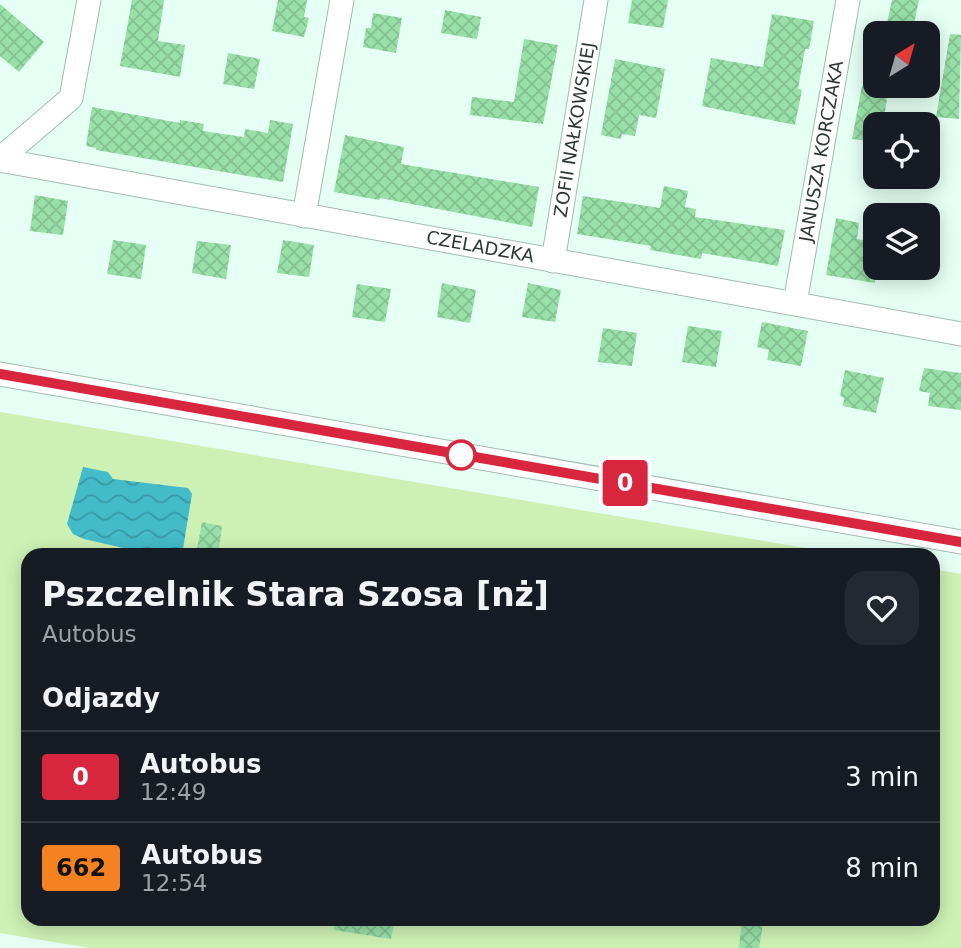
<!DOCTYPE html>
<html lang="pl">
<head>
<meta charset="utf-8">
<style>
  :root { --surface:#171b24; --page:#242831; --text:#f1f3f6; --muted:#9ea1a6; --line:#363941 }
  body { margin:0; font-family:"DejaVu Sans",sans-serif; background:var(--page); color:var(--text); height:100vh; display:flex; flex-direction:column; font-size:26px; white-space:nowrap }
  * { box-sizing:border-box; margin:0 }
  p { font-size:23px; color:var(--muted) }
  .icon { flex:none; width:38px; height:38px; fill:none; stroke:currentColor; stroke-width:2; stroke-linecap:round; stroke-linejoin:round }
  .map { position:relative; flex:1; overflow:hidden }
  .sheet { position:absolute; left:21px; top:548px; width:919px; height:378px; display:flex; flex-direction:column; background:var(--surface); border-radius:21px; box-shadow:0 4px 18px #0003 }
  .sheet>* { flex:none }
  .badge { padding:0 14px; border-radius:5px; font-size:24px; line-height:46px }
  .needle { width:46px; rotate:37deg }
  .controls { position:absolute; left:863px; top:21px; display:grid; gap:14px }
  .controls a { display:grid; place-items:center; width:77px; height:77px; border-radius:14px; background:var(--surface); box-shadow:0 4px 18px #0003; font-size:35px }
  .map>.badge { position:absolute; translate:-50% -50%; box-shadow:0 0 0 4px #fff }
  h2 { padding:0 21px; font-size:26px; line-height:63px }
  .round { display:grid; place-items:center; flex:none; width:74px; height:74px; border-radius:21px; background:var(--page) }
  .head { display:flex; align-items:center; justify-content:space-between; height:119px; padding:0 21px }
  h1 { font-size:33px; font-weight:700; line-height:52px }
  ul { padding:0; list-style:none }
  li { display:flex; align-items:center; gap:21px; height:91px; padding:0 21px; border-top:2px solid var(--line) }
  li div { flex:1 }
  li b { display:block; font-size:26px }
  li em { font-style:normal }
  li .badge { min-width:77px; font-weight:700; text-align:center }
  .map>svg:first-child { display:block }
  .garden { fill:#cdf1b4 }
  .water { fill:url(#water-waves) }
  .building { fill:url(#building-cross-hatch) }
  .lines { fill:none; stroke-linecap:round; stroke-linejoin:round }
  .street-casing { stroke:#a2bbb1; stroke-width:25 }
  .street { stroke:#fff; stroke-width:23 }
  .line-casing { stroke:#fff; stroke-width:16 }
  .line { stroke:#d7263d; stroke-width:10 }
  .stop-dot { fill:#fff; stroke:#d7263d; stroke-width:3.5 }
  .labels { text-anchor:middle; stroke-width:6; stroke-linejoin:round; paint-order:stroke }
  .street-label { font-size:18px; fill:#2d3733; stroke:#e5fff4 }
</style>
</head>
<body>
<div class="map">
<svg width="961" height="948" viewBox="0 0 961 948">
  <defs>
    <pattern id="water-waves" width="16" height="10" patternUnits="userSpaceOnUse" patternTransform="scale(1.75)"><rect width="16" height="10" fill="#43bbc9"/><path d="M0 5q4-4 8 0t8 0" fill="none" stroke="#3899a4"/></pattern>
    <pattern id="building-cross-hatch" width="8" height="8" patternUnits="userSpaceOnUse" patternTransform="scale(1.75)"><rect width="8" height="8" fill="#98e0a8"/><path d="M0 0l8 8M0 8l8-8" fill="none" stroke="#83c191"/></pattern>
  </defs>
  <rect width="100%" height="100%" fill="#e5fff4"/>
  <!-- garden -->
  <polygon class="garden" points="0,412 847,555 28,555 28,919 933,919 933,569 961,574 961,948 89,948 0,933"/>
  <!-- water -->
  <polygon class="water" points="83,467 108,472 113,479 188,488 192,494 182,555 154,555 84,539 73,534 67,524"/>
  <!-- building -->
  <g class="building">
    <polygon points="132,0 164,0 158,41 185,45 180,77 120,66"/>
    <polygon points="278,0 307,0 304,17 309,18 304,37 272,31"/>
    <polygon points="632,0 668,0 663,28 628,23"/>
    <polygon points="892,0 919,0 912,33 885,33"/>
    <polygon points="0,4 44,42 19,72 0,56"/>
    <polygon points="445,10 481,17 477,39 441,33"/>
    <polygon points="373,13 402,18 396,53 363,47 366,28 371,28"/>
    <polygon points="772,14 814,21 809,49 805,49 798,89 802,90 795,125 702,106 711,58 763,67"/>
    <polygon points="950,34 961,35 959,119 936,117"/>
    <polygon points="524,39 558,45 543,124 470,115 472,97 514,102"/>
    <polygon points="228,53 260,59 254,89 223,84"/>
    <polygon points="615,59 665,69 656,118 639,115 635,136 622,134 621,139 601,135"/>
    <polygon points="862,86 889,86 883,124 875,124 875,142 852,139"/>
    <polygon points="92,107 180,123 180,120 204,124 203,131 244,137 245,129 268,133 270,120 293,124 283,182 96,150 96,148 86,146"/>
    <polygon points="345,135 404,147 401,164 539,187 532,227 380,198 379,200 334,192"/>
    <polygon points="664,186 688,191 685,207 696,209 695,217 785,230 778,266 702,253 701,259 650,250 651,246 577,234 583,196 660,208"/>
    <polygon points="35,195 68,201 63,235 30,231"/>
    <polygon points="836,218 859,223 857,239 875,242 875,283 826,275"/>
    <polygon points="113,240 146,245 141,279 107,274"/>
    <polygon points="283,240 314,245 309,277 277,273"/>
    <polygon points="197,241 231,245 226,279 192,273"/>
    <polygon points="442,283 476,290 470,323 437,317"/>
    <polygon points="528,283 561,290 555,322 522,317"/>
    <polygon points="357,284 391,289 385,322 352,317"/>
    <polygon points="762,322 808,331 801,366 767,360 769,350 757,347"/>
    <polygon points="688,326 722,331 716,367 682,362"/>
    <polygon points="603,328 637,333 632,366 598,362"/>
    <polygon points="924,368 961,373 961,410 928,406 930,393 919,391"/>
    <polygon points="845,370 884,378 876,413 843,406 844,398 840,396"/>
    <polygon points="202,522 222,526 218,555 196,555"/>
    <polygon points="335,919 395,919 391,939 334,930"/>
    <polygon points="742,919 764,919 759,948 739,948"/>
  </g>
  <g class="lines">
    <defs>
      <g id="street">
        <polyline points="0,159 71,98 89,0"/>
        <path id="s1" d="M0 160 961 334"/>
        <polyline points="304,216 342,0"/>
        <path id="s2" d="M553 261 596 0"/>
        <path id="s3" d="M795 303 848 0"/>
        <polyline points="0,374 961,542"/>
      </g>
    </defs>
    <!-- street casing -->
    <use href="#street" class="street-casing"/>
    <!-- street -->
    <use href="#street" class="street"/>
  </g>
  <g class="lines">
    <defs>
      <polyline id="line" points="0,374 961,542"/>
    </defs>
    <!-- line casing -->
    <use href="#line" class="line-casing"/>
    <!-- line -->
    <use href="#line" class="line"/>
  </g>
  <!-- markers -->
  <circle class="stop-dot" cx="461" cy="455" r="14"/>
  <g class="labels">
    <!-- street labels -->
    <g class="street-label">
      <text dy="6" stroke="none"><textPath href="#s2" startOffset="133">ZOFII NAŁKOWSKIEJ</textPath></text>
      <text dy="6" stroke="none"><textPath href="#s3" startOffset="154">JANUSZA KORCZAKA</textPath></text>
      <text dy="6" stroke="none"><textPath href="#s1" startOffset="488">CZELADZKA</textPath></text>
    </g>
  </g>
</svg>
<div class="controls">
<a><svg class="needle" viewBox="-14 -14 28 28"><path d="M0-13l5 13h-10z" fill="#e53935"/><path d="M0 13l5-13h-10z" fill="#9ea1a6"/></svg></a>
<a><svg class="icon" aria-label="locate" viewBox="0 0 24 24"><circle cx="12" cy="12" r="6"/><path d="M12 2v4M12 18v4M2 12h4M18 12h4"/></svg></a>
<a><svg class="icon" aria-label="layers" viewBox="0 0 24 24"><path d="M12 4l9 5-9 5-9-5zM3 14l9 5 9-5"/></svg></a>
</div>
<b class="badge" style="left:625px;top:483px;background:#d7263d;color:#fff">0</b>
<section class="sheet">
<div class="head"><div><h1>Pszczelnik Stara Szosa [nż]</h1><p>Autobus</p></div><a class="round"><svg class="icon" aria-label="heart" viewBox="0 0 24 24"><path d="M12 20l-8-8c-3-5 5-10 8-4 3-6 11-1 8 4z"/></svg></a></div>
<h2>Odjazdy</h2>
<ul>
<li><span class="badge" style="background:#d7263d;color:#fff">0</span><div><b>Autobus</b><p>12:49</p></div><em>3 min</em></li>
<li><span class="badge" style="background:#f58220;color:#111">662</span><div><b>Autobus</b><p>12:54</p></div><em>8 min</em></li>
</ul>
</section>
</div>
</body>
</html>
